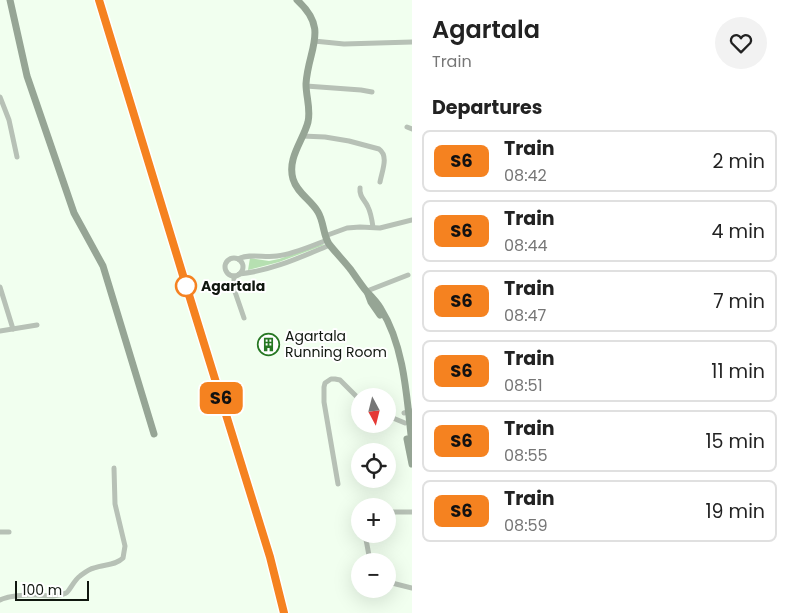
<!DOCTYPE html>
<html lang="en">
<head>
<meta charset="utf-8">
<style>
  :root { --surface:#fff; --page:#f2f2f2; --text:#222; --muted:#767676; --line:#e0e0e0 }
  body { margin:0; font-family:Poppins,sans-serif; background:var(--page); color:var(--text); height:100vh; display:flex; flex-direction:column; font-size:19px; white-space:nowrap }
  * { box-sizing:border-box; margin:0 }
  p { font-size:16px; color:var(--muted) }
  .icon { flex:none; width:28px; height:28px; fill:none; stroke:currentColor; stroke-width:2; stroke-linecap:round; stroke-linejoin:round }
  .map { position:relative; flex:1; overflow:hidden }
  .drawer { display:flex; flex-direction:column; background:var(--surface); width:375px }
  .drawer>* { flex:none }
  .badge { padding:0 10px; border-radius:8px; font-size:18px; line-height:32px }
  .needle { width:32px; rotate:173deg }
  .controls { position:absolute; left:351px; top:388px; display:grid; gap:10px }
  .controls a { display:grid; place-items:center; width:45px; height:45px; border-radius:50%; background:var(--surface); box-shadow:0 5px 20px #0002; font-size:25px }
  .scale { position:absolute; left:15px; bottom:12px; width:74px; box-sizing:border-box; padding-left:5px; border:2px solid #10170f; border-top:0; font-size:14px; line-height:18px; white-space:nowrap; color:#10170f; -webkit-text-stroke:4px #fff; paint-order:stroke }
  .map>.badge { position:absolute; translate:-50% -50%; box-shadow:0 0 0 2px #fff }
  h2 { padding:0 20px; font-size:19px; line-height:45px }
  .round { display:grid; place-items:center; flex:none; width:52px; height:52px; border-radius:26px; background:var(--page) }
  .summary { display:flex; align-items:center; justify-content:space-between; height:85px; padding:0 20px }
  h1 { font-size:24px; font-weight:600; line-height:38px }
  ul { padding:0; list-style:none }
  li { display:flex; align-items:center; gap:15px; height:62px; margin:0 10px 8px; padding:0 10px; border:2px solid var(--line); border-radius:8px }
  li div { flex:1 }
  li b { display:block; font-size:19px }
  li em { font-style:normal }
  li .badge { min-width:55px; font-weight:700; text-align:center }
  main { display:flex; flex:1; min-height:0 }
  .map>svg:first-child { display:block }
  .green { fill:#b6e0b1 }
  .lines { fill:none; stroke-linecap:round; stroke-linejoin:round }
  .street { stroke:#b7c1b6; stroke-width:5 }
  .secondary { stroke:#96a595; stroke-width:7 }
  .rail { stroke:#848e82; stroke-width:1; stroke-dasharray:8 4; stroke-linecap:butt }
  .line-casing { stroke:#fff; stroke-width:11 }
  .line { stroke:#f58220; stroke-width:8 }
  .stop-dot { fill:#fff; stroke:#f58220; stroke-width:2.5 }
  .labels { text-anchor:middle; stroke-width:4; stroke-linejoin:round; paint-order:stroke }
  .stop-label { font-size:14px; font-weight:bold; fill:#10170f; stroke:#fff; text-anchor:start }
  .poi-label { font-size:14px; fill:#10170f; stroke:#fff; text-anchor:start }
</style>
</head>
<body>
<main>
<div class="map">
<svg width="412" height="613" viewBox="0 0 412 613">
  <rect width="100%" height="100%" fill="#f1ffef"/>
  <!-- green -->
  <polygon class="green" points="323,244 324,245 279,262 248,270 250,258 269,261 279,259"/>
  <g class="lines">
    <!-- street -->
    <g class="street">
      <polyline points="314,41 344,44 412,42"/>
      <polyline points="306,86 361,90 372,92"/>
      <polyline points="0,97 9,120 17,157"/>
      <polyline points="407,127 412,129"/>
      <path d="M302 136 325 137 349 141 379 149C389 156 382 171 380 182"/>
      <path d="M360 188C359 197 365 200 368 207 371 213 372 220 373 227"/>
      <polyline points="325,236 347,228 360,227 380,228 412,220"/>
      <circle cx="234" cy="267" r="9"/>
      <path d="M238 259C250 253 264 258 277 256 294 254 311 246 327 240"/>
      <path d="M239 274C271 271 301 257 330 245"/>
      <polyline points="234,276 234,289 244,318"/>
      <polyline points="0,287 13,329"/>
      <polyline points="367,291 408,275"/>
      <polyline points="0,331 37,325"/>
      <polyline points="404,413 412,411"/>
      <polyline points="388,416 405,423"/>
      <polyline points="338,484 324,402 324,387 325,383 331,379 335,379 340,380 360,400"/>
      <polyline points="388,512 412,512"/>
      <polyline points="0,532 9,532"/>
      <polyline points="365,534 370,561"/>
      <polyline points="388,582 412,588"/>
      <path d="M0 600C10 595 24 595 35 595 44 595 57 598 66 593 69 592 74 580 80 576 84 573 89 569 94 568 104 564 115 566 123 558L125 546 115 504 114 468"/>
    </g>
    <!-- secondary -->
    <g class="secondary">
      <polyline points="10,0 27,76 74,213 103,266 154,434"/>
      <path d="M297 0C330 30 308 48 306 84 306 97 311 109 308 122 303 141 287 158 293 179 297 193 311 200 318 212 324 222 323 235 329 244 336 253 344 261 351 270 356 277 361 285 367 292 372 297 377 302 381 309 405 347 407 401 412 444"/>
      <polyline points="368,294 371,302 380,315"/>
      <polyline points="407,439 412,464"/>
    </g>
    <!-- rail -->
    <polyline class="rail" points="99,0 185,282 270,557 284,613"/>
  </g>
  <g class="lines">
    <defs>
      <polyline id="line" points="99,0 185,282 270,557 284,613"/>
    </defs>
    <!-- line casing -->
    <use href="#line" class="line-casing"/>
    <!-- line -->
    <use href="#line" class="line"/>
  </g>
  <!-- icons -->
  <defs>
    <symbol id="building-ring" viewBox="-11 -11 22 22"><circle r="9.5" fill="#fff" stroke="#277823" stroke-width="1.5"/><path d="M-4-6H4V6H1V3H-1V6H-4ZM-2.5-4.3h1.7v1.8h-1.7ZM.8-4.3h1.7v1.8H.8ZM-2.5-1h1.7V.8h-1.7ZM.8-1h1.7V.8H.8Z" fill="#277823"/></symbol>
  </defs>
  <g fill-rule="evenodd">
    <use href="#building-ring" x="256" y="332" width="25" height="25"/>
  </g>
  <!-- markers -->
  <circle class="stop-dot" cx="186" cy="286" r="10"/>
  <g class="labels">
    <!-- stop labels -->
    <g class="stop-label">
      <text x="201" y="291">Agartala</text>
    </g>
    <!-- poi labels -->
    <g class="poi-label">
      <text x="285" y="341">Agartala<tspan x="285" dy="16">Running Room</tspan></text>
    </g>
  </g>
</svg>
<div class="controls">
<a><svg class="needle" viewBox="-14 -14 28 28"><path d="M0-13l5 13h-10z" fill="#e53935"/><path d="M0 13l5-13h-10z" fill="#767676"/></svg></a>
<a><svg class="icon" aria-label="locate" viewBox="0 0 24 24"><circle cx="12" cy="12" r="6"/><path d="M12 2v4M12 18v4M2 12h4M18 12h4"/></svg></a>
<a>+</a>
<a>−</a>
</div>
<div class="scale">100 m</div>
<b class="badge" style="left:221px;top:398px;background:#f58220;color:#111">S6</b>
</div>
<section class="drawer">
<div class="summary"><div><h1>Agartala</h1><p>Train</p></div><a class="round"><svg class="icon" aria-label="heart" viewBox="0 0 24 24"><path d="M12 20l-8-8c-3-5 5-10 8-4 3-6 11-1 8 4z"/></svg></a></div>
<h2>Departures</h2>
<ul>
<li><span class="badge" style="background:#f58220;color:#111">S6</span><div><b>Train</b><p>08:42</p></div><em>2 min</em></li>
<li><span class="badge" style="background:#f58220;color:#111">S6</span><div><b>Train</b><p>08:44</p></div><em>4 min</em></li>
<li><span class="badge" style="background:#f58220;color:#111">S6</span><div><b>Train</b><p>08:47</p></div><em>7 min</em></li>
<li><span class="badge" style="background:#f58220;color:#111">S6</span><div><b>Train</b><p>08:51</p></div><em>11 min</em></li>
<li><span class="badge" style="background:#f58220;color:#111">S6</span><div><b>Train</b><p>08:55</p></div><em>15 min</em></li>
<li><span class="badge" style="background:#f58220;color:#111">S6</span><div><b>Train</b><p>08:59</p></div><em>19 min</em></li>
</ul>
</section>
</main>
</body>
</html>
